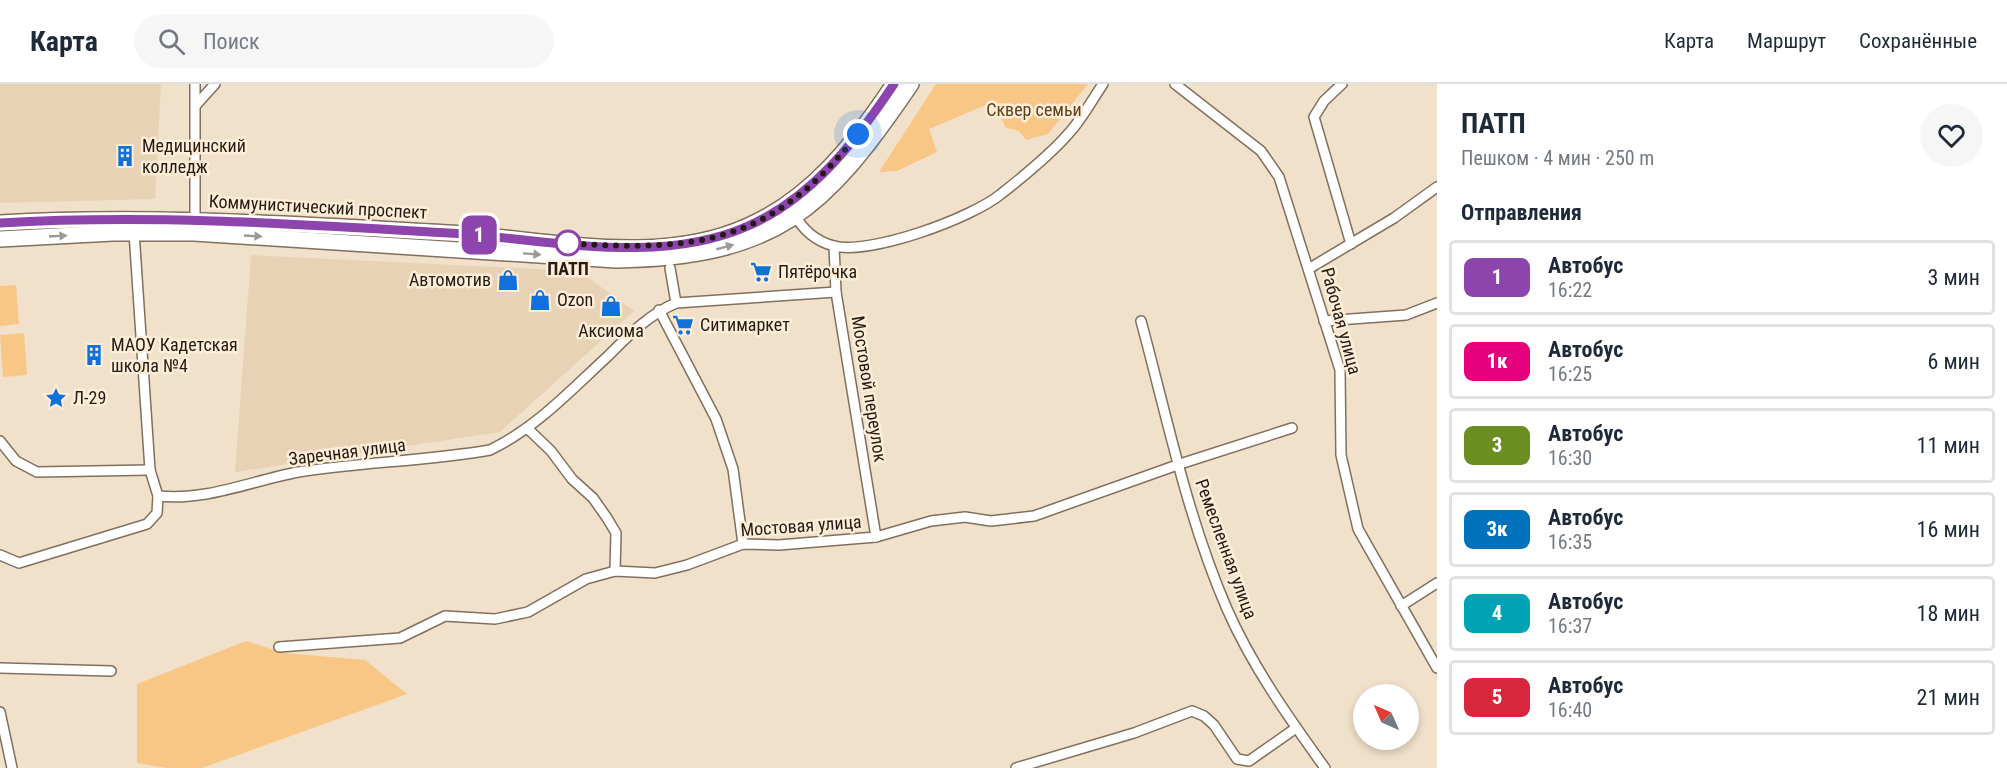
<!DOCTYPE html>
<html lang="ru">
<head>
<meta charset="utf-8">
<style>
  :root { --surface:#fff; --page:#f6f6f7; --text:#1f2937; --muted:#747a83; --line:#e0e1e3 }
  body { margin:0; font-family:"Roboto Condensed",sans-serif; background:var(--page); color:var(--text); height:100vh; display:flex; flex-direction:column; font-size:22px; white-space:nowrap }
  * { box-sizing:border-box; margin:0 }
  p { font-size:20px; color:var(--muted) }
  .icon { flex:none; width:33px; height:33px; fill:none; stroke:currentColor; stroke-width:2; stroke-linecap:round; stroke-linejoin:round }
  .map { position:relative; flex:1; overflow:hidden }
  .details { display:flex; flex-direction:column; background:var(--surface); width:570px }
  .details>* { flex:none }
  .badge { padding:0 12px; border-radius:9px; font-size:21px; line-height:39px }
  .needle { width:39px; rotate:315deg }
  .tools { position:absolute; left:1353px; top:600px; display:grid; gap:12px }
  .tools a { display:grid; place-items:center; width:66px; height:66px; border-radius:50%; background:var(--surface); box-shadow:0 3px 9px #0003; font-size:30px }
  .you { position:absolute; width:30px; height:30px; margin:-15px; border:4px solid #fff; border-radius:50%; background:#1a73e8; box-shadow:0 0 0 9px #1a73e833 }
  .map>.badge { position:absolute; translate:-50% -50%; box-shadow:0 0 0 3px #fff }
  h2 { padding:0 24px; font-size:22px; line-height:54px }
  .round { display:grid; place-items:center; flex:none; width:63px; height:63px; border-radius:32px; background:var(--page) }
  .head { display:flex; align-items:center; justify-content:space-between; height:102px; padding:0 24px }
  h1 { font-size:28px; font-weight:700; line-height:45px }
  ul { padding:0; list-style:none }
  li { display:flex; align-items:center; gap:18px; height:75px; margin:0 12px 9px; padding:0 12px; border:3px solid var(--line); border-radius:6px }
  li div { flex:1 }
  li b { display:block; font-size:22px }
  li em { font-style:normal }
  li .badge { min-width:66px; font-weight:700; text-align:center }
  header { display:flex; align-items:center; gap:36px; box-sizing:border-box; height:84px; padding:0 30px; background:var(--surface); border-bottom:2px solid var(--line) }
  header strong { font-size:28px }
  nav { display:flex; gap:33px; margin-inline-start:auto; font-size:21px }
  .search { width:420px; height:54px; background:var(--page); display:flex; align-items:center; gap:15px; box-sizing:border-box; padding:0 21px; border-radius:33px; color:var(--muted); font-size:22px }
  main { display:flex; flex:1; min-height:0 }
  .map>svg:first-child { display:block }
  .built { fill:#e8d2b6 }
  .green { fill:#f8c785 }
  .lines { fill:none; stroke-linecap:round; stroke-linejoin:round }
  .minor-casing { stroke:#80705d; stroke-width:12 }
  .primary-casing { stroke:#80705d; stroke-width:18 }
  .minor { stroke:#fff; stroke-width:9 }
  .primary { stroke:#fff; stroke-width:15 }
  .oneway { fill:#9c9995 }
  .line-casing { stroke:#fff; stroke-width:14 }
  .line { stroke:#8e44ad; stroke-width:9 }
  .walk { stroke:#221c14; stroke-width:6; stroke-dasharray:0 10.8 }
  .stop-dot { fill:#fff; stroke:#8e44ad; stroke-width:3 }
  .labels { text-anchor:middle; stroke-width:5; stroke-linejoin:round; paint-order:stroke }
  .park-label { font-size:18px; fill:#5b421d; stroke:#ffedd7 }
  .poi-label { font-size:18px; fill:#221c14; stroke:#ffedd7; text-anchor:start }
  .street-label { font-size:18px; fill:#221c14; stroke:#ffedd7 }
  .stop-label { font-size:18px; font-weight:bold; fill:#221c14; stroke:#ffedd7 }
</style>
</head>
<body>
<header>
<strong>Карта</strong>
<div class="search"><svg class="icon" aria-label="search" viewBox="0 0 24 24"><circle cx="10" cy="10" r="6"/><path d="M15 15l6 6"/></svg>Поиск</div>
<nav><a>Карта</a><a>Маршрут</a><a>Сохранённые</a></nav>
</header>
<main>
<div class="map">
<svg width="1437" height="684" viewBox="0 0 1437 684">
  <rect width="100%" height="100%" fill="#f1e0ca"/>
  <!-- built -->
  <g class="built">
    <polygon points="0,0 161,0 155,115 0,119"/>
    <polygon points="251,171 579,187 634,227 500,348 235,388"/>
  </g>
  <!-- green -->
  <g class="green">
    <polygon points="936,0 1088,0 1048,50 1026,56 1019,47 1006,44 993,18 929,45 937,68 897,87 879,88"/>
    <polygon points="16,201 19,240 0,242 0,202"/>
    <polygon points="24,249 27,291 3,293 0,251"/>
    <polygon points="246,557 284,569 365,576 407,610 202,684 166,684 137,679 137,600"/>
  </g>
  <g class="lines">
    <defs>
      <g id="minor">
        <polyline points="1175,0 1261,67 1279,93 1340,286 1341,371 1358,445 1437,584"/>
        <polyline points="1342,0 1324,17 1314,33 1351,160"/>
        <polyline points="196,21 215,0"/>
        <path d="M793 128C802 145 814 157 834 162 871 171 972 134 1001 110 1024 92 1050 71 1069 49 1082 35 1092 16 1103 0"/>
        <polyline points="195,136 195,0"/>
        <polyline points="134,148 150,386 158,412"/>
        <polyline points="834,162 836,208 876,453"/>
        <polyline points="670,184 676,219 836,208"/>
        <polyline points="1310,184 1394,134 1437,103"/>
        <polyline points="659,226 716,335 733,385 743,460"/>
        <path d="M1141 237C1167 333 1187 433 1227 525 1252 582 1289 634 1325 684"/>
        <polyline points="1324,237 1406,231 1437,219"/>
        <polyline points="527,344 551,367 572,395 593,414 607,434 616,449 615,487"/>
        <polyline points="0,357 16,377 37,388 150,386"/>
        <path d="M0 471 19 479 147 440 157 429 158 412C207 417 251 397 298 388 362 378 427 377 490 366 536 344 571 306 608 272 629 251 648 231 676 219"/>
        <polyline points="1401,522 1437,499"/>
        <polyline points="279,563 400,554 445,532 495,535 528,528 586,495 615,487 655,489 687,481 743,460 779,461 876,453 931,437 965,433 991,437 1034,432 1180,380 1292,344"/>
        <polyline points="0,584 111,587"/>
        <polyline points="0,628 12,684"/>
        <polyline points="1016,684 1134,649 1192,627 1204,632 1214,641 1237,675 1249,677 1296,644"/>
      </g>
      <g id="primary">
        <path d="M0 139C149 130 299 141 448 149 544 154 656 184 748 142 812 114 856 57 894 0"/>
        <path d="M0 155 113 149H194L616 176C776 173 824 128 911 0"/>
      </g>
    </defs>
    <!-- minor casing -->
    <use href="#minor" class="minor-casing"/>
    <!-- primary casing -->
    <use href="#primary" class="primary-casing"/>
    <!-- minor -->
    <use href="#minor" class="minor"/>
    <!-- primary -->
    <use href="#primary" class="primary"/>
  </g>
  <!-- one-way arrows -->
  <defs><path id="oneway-solid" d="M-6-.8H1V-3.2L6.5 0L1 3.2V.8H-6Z" transform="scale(1.5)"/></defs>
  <g class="oneway">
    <use href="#oneway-solid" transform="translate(58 152) rotate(-3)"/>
    <use href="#oneway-solid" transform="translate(253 152) rotate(3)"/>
    <use href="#oneway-solid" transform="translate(725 163) rotate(-15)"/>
    <use href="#oneway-solid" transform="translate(532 170) rotate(4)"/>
  </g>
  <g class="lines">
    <defs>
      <path id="line" d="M0 139C149 130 299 140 448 149 544 154 656 183 748 142 812 114 856 57 894 0"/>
    </defs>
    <!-- line casing -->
    <use href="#line" class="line-casing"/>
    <!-- line -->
    <use href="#line" class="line"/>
    <!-- walk -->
    <path class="walk" d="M568 159H565C698 168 771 160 858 50"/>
  </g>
  <!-- icons -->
  <defs>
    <symbol id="building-bare" viewBox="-9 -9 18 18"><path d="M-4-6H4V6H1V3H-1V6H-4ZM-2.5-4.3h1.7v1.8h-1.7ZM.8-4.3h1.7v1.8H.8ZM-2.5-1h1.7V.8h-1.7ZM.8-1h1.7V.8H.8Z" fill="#0f71d9" stroke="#ffedd7" stroke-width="2.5" paint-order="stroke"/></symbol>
    <symbol id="supermarket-bare" viewBox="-9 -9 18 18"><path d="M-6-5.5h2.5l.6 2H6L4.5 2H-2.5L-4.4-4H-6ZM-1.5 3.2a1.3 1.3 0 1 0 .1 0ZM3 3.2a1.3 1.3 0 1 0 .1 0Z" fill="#0f71d9" stroke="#ffedd7" stroke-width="2.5" paint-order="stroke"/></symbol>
    <symbol id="shop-bare" viewBox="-9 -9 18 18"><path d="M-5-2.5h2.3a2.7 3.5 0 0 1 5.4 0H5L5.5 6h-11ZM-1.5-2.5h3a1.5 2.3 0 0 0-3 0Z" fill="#0f71d9" stroke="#ffedd7" stroke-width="2.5" paint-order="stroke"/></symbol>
    <symbol id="sight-bare" viewBox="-9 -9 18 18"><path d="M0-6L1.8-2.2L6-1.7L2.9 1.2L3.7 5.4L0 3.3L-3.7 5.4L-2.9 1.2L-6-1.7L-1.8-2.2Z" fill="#0f71d9" stroke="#ffedd7" stroke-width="2.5" paint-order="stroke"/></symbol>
  </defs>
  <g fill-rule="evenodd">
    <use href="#building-bare" x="110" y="57" width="30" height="30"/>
    <use href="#supermarket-bare" x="746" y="173" width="30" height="30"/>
    <use href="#shop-bare" x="493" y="181" width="30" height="30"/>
    <use href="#shop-bare" x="525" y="201" width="30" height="30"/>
    <use href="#shop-bare" x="596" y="207" width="30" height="30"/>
    <use href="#supermarket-bare" x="668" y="226" width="30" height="30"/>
    <use href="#building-bare" x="79" y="256" width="30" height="30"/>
    <use href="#sight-bare" x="41" y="299" width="30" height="30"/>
  </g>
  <!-- markers -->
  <circle class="stop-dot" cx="568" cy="159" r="12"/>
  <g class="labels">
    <!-- park labels -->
    <g class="park-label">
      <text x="1034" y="32">Сквер семьи</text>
    </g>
    <!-- poi labels -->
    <g class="poi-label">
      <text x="142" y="68">Медицинский<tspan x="142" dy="21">колледж</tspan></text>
      <text x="778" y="194">Пятёрочка</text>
      <text x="491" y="202" text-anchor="end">Автомотив</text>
      <text x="557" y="222">Ozon</text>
      <text x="700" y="247">Ситимаркет</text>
      <text x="611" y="253" text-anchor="middle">Аксиома</text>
      <text x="111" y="267">МАОУ Кадетская<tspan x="111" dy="21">школа №4</tspan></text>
      <text x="73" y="320">Л-29</text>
    </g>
    <!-- street labels -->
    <g class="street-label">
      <text transform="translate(318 123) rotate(3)" y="6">Коммунистический проспект</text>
      <text transform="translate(1341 237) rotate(75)" y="6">Рабочая улица</text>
      <text transform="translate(869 305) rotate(81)" y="6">Мостовой переулок</text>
      <text transform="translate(347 368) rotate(-7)" y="6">Заречная улица</text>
      <text transform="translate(801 442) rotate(-4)" y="6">Мостовая улица</text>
      <text transform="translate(1226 465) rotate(70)" y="6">Ремесленная улица</text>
    </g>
    <!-- stop labels -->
    <g class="stop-label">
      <text x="568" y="191">ПАТП</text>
    </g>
  </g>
</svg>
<div class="tools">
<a><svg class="needle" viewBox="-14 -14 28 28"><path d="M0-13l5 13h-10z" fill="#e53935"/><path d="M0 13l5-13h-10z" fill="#747a83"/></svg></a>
</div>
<div class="you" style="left:858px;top:50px"></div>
<b class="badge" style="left:479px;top:151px;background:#8e44ad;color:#fff">1</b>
</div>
<section class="details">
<div class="head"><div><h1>ПАТП</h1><p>Пешком · 4 мин · 250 m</p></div><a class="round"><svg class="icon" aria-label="heart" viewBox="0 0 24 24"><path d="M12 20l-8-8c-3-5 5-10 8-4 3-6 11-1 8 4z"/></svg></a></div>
<h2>Отправления</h2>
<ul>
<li><span class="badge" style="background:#8e44ad;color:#fff">1</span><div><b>Автобус</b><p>16:22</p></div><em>3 мин</em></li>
<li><span class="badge" style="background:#e6007e;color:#fff">1к</span><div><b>Автобус</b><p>16:25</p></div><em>6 мин</em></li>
<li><span class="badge" style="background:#6b8e23;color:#fff">3</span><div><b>Автобус</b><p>16:30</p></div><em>11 мин</em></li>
<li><span class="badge" style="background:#0072bc;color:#fff">3к</span><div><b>Автобус</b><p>16:35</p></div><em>16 мин</em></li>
<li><span class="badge" style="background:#00a3b4;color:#fff">4</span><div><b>Автобус</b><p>16:37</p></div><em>18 мин</em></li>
<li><span class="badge" style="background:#d7263d;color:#fff">5</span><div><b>Автобус</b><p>16:40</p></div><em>21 мин</em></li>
</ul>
</section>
</main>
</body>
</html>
